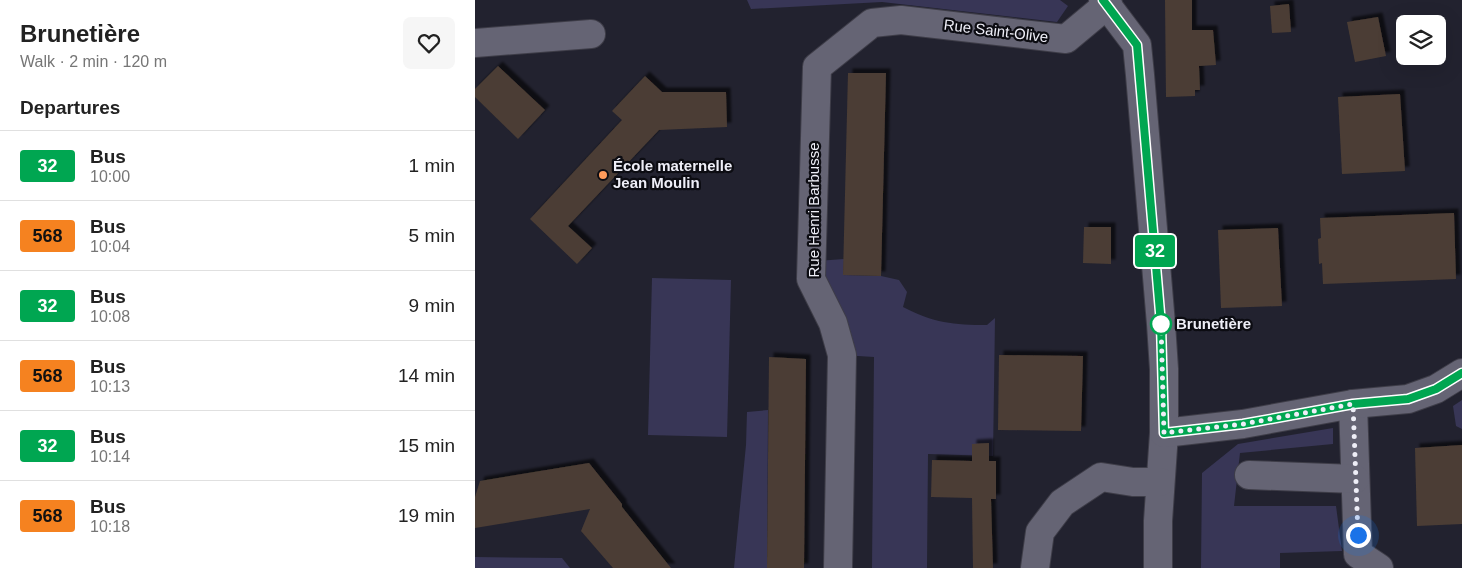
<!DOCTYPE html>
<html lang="en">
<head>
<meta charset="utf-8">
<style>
  :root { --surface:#fff; --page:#f6f6f6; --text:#222; --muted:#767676; --line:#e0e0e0 }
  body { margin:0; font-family:Arial,sans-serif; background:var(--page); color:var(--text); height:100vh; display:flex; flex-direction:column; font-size:19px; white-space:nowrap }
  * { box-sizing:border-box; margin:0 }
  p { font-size:16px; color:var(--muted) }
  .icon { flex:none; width:28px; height:28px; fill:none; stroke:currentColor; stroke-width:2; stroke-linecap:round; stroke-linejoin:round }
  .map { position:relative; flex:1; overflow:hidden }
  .drawer { display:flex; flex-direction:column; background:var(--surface); width:475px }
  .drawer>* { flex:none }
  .badge { padding:0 10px; border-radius:4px; font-size:18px; line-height:32px }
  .buttons { position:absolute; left:921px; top:15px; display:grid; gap:10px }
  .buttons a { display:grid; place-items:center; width:50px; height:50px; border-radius:8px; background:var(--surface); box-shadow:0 5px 20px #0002; font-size:25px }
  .you { position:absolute; width:25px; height:25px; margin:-12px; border:4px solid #fff; border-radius:50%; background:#1a73e8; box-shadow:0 0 0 8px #1a73e833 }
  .map>.badge { position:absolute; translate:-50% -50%; box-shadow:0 0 0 2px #fff }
  h2 { padding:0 20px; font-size:19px; line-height:45px }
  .round { display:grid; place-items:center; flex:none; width:52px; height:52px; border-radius:8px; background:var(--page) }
  .head { display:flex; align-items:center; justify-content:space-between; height:85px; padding:0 20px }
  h1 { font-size:24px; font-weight:800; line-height:38px }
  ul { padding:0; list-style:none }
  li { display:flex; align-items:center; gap:15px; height:70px; padding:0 20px; border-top:1px solid var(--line) }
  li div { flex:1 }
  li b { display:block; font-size:19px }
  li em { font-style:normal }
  li .badge { min-width:55px; font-weight:700; text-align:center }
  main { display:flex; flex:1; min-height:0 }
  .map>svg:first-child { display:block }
  .green { fill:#383656 }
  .building { fill:#4b3d34; filter:url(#shadow) }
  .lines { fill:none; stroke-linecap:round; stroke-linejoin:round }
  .minor-casing { stroke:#3e3d48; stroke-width:30 }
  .minor { stroke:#656474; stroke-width:28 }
  .line-casing { stroke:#fff; stroke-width:11 }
  .line { stroke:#00a651; stroke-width:8 }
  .walk { stroke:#eeeef7; stroke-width:5; stroke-dasharray:0 9 }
  .poi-dot { fill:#ff9b5a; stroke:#0c0c12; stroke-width:2 }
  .stop-dot { fill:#fff; stroke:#00a651; stroke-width:2.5 }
  .labels { text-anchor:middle; stroke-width:4.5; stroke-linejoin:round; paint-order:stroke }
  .street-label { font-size:15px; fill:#eeeef7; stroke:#0c0c12 }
  .poi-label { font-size:15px; font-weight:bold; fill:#eeeef7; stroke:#0c0c12; text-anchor:start }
  .stop-label { font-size:15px; font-weight:bold; fill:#eeeef7; stroke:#0c0c12; text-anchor:start }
</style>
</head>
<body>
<main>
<section class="drawer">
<div class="head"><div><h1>Brunetière</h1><p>Walk · 2 min · 120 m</p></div><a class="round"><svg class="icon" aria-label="heart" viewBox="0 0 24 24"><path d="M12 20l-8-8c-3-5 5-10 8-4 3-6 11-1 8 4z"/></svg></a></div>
<h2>Departures</h2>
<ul>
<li><span class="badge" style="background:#00a651;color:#fff">32</span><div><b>Bus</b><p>10:00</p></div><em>1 min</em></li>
<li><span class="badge" style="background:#f58220;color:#111">568</span><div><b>Bus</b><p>10:04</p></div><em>5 min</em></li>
<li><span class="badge" style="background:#00a651;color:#fff">32</span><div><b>Bus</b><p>10:08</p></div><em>9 min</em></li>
<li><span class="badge" style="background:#f58220;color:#111">568</span><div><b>Bus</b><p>10:13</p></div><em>14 min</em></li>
<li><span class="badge" style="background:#00a651;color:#fff">32</span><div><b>Bus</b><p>10:14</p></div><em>15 min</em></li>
<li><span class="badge" style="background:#f58220;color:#111">568</span><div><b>Bus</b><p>10:18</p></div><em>19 min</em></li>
</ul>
</section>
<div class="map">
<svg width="987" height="568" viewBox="0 0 987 568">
  <defs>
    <filter id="shadow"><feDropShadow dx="4.5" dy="-4.5" stdDeviation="1" flood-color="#0009"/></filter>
  </defs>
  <rect width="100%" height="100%" fill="#22222f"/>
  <!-- green -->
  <g class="green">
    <polygon points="272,0 585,0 593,6 582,22 407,2 276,9"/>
    <path d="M369 259 368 275 406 276 424 280 432 292 428 307C458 323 479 325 512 325L520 318 518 456 453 454 452 568H397L399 357 367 355 342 261Z"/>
    <polygon points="177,278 256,280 252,437 173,435"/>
    <polygon points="987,400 987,429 981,426 978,406"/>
    <polygon points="293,410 292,568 259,568 271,445 272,412"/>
    <polygon points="858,428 858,444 765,453 759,506 861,506 867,551 805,553 805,568 726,568 727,473 763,444"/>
    <polygon points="0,557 87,558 95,568 0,568"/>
  </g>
  <!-- building -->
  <g class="building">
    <polygon points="690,0 717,0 717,30 738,30 741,65 724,66 725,90 720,90 720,96 691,97"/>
    <polygon points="814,4 816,32 797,33 795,6"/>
    <polygon points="903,17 911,56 880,62 872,22"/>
    <polygon points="23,66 70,110 43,139 0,97 0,89"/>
    <polygon points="373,73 411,73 406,276 368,275"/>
    <polygon points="170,76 187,92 251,92 252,127 184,130 93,226 117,248 102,264 55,219 147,120 137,111"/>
    <polygon points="925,94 930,171 867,174 863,97"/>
    <polygon points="979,213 981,279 848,284 847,263 844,264 843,239 846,238 845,218"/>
    <polygon points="609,227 636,227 636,264 608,263"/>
    <polygon points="803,228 807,306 746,308 743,230"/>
    <polygon points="524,355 608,356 606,431 523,430"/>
    <polygon points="294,357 331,359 329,568 292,568"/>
    <polygon points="514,443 514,461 521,461 521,499 516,499 518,568 498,568 497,498 456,497 457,460 497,461 497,444"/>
    <polygon points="987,445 987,524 942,526 940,448"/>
    <polygon points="114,463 147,504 147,507 196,568 138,568 106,531 115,509 0,528 0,497 5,481"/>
  </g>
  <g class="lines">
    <defs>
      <g id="minor">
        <polyline points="628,0 662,45 665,75 686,324 689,369 689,433 683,521 683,568"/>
        <polyline points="0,43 116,34"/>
        <polyline points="878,404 883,554 904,568"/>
        <polyline points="689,433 768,424 878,404 933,399 961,389 987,373"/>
        <polyline points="774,475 880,479"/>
        <polyline points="363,568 367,355 358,323 336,279 342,67 397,23 426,20 591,39 633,4"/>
        <polyline points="560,568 565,532 587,503 626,477 658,482 685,482"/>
      </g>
    </defs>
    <!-- minor casing -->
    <use href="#minor" class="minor-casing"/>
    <!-- minor -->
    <use href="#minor" class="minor"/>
  </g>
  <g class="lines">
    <defs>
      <polyline id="line" points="628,0 662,45 686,324 689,433 768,424 878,404 933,399 961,389 987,373"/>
    </defs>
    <!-- line casing -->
    <use href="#line" class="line-casing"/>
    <!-- line -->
    <use href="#line" class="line"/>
    <!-- walk -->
    <polyline class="walk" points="686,324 689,433 768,424 878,404 883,535"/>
  </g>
  <!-- markers -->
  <circle class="poi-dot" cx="128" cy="175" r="5"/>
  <circle class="stop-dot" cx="686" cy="324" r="10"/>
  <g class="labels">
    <!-- street labels -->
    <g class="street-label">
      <text transform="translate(521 31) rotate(7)" y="5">Rue Saint-Olive</text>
      <text transform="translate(339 210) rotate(-90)" y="5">Rue Henri Barbusse</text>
    </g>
    <!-- poi labels -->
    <g class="poi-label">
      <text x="138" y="171">École maternelle<tspan x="138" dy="17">Jean Moulin</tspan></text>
    </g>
    <!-- stop labels -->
    <g class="stop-label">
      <text x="701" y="329">Brunetière</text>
    </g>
  </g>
</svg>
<div class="buttons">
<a><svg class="icon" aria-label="layers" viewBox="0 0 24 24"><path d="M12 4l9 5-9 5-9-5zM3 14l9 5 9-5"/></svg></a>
</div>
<div class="you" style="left:883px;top:535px"></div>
<b class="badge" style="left:680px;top:251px;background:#00a651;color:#fff">32</b>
</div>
</main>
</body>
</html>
